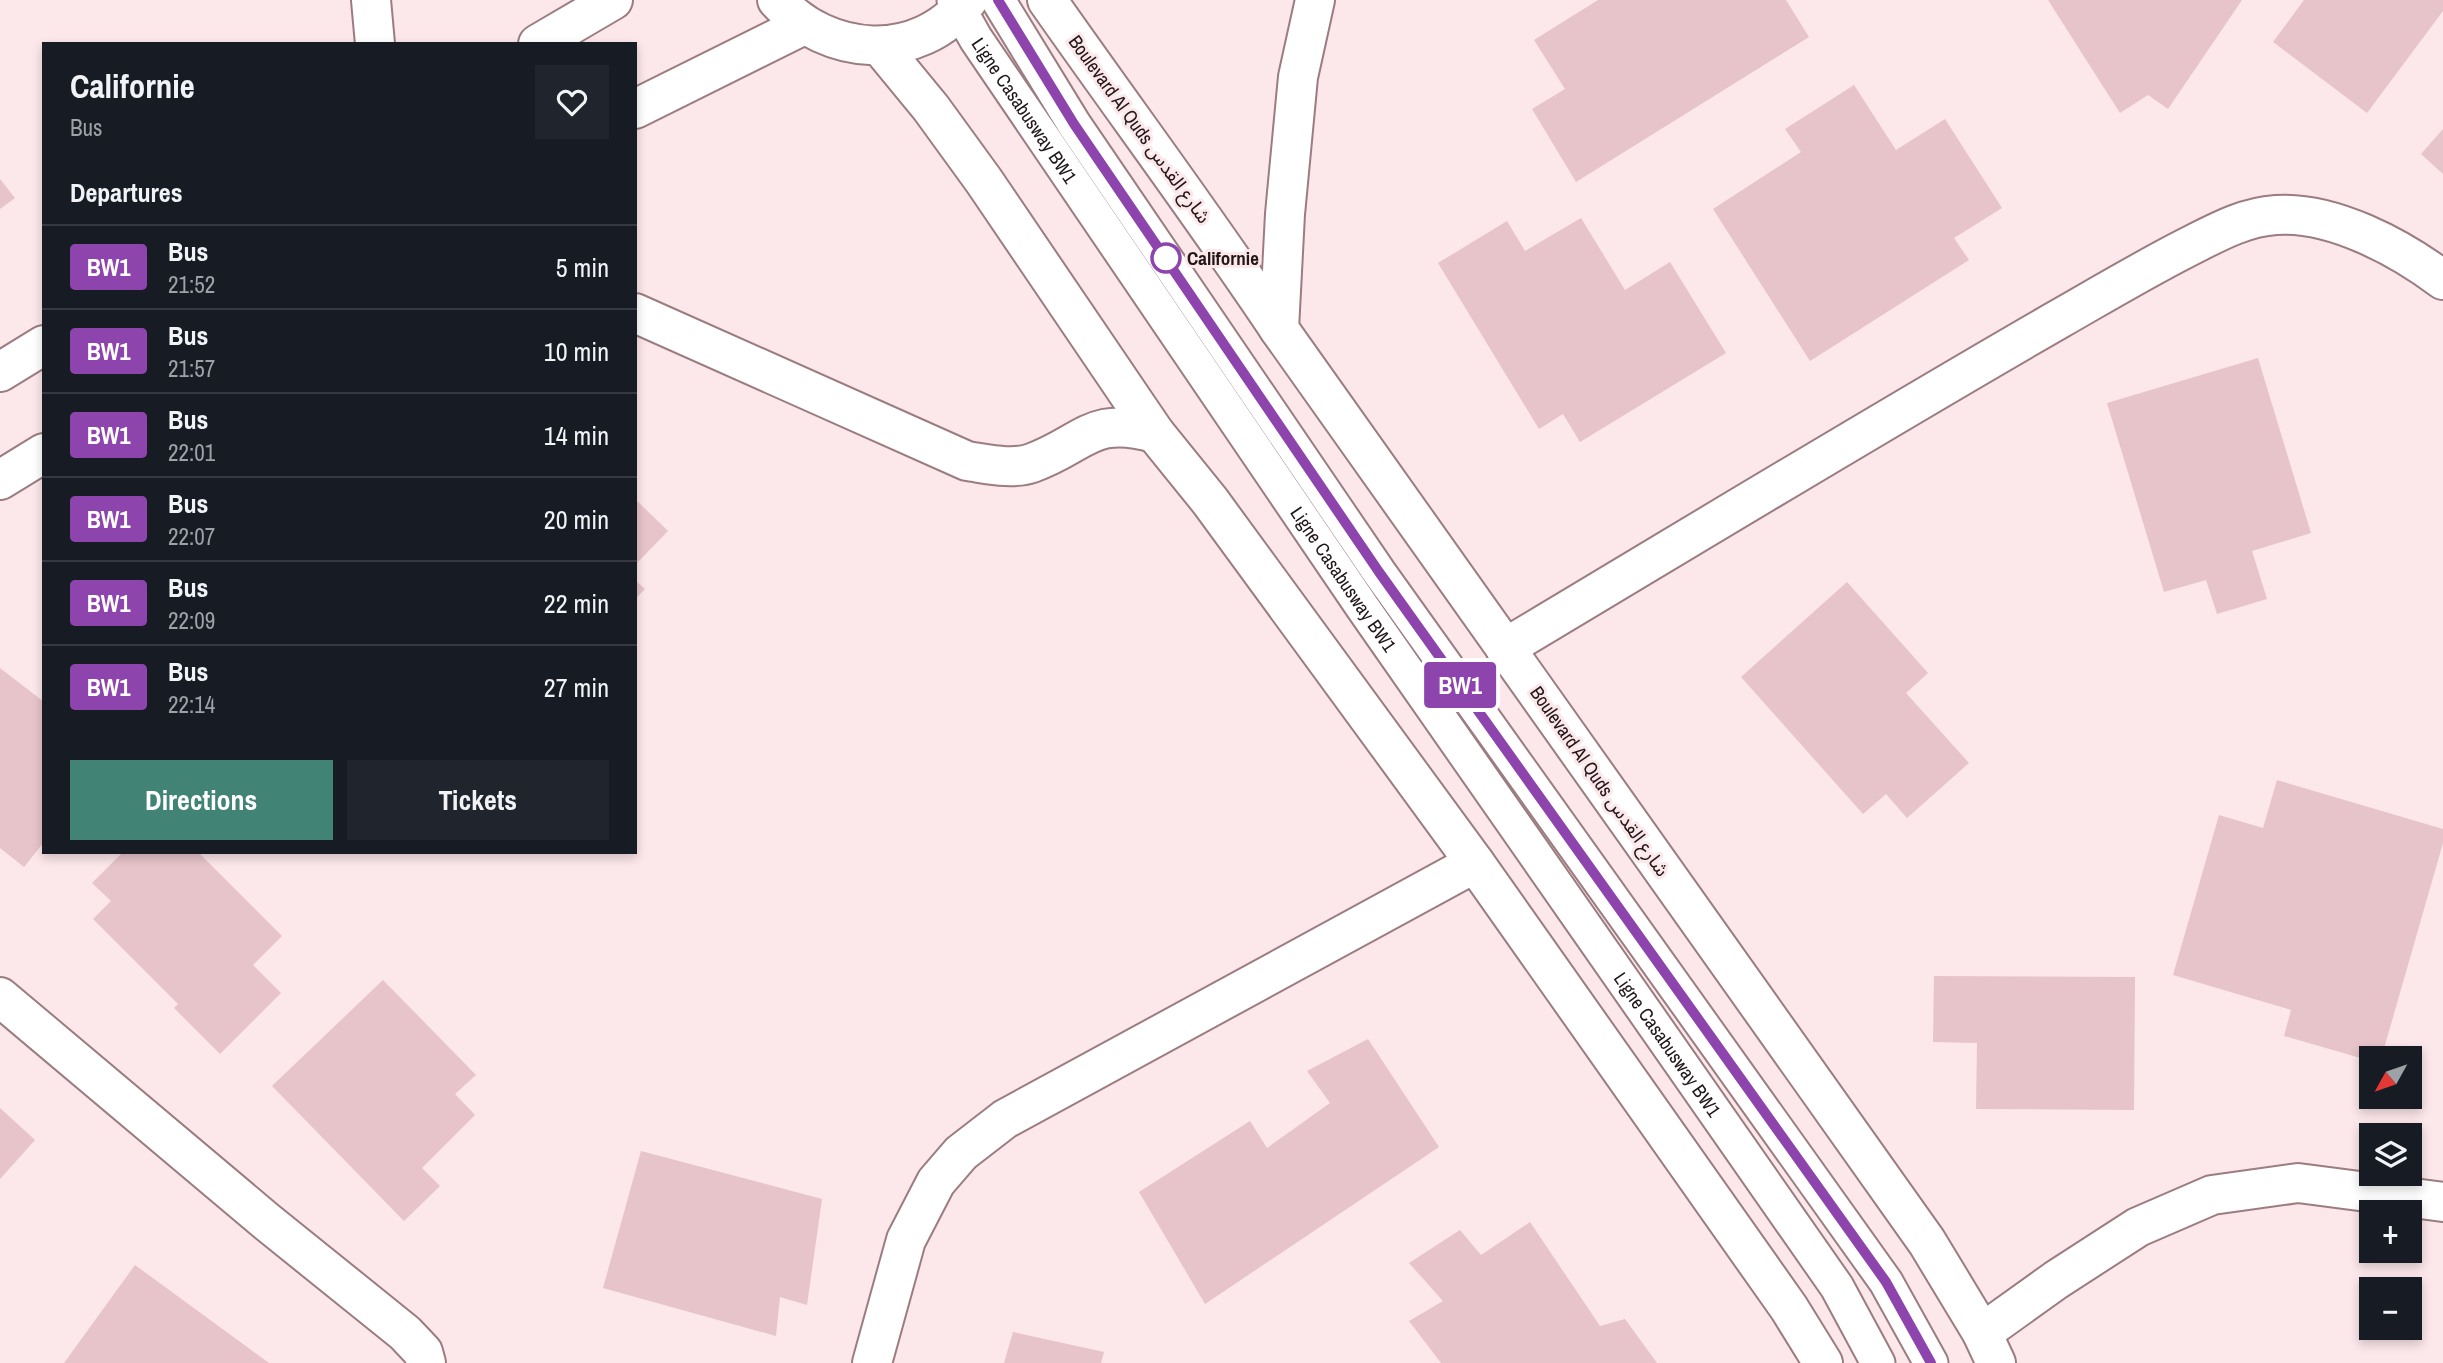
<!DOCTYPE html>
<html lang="en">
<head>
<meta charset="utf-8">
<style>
  :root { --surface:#171b24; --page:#20242c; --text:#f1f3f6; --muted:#9ea1a6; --line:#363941; --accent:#418375 }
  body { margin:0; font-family:"Archivo Narrow","Noto Sans Arabic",sans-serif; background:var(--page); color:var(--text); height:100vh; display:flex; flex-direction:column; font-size:26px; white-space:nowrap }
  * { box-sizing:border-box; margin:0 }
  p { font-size:23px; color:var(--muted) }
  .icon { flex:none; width:38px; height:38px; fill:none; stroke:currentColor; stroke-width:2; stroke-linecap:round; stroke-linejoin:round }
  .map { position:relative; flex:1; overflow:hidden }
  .panel { position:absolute; left:42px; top:42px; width:595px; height:812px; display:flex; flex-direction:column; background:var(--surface); border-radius:0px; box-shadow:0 4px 10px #0003 }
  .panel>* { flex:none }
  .badge { padding:0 14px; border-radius:5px; font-size:24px; line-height:46px }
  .needle { width:46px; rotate:230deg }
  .buttons { position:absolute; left:2359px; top:1046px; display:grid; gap:14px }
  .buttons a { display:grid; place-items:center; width:63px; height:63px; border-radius:0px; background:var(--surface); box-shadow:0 4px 10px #0003; font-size:35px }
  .map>.badge { position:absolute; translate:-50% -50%; box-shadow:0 0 0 4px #fff }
  h2 { padding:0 28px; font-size:26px; line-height:63px }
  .round { display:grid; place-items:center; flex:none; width:74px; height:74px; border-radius:0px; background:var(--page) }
  .head { display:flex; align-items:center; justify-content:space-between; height:119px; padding:0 28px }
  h1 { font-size:33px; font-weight:700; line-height:52px }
  .action { display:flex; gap:14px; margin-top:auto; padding:14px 28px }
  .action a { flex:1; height:80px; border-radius:0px; background:var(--accent); color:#fff; font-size:28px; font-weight:700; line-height:80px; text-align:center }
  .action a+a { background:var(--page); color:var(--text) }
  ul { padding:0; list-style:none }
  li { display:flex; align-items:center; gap:21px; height:84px; padding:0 28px; border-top:2px solid var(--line) }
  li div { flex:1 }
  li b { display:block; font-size:26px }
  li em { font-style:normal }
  li .badge { min-width:77px; font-weight:700; text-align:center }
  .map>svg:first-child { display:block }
  .building { fill:#e6c4ca }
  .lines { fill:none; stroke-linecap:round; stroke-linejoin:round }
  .lane-casing { stroke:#9b7c81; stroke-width:37 }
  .street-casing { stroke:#9b7c81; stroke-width:42 }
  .secondary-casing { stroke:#9b7c81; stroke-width:42 }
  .primary-casing { stroke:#9b7c81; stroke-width:42 }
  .lane { stroke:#fff; stroke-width:33 }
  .street { stroke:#fff; stroke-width:38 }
  .secondary { stroke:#fff; stroke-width:38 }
  .primary { stroke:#fff; stroke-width:38 }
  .line-casing { stroke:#fff; stroke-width:16 }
  .line { stroke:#8e44ad; stroke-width:10 }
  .stop-dot { fill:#fff; stroke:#8e44ad; stroke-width:3.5 }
  .labels { text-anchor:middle; stroke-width:6; stroke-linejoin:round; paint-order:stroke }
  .street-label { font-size:19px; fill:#211618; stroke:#fce7ea }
  .stop-label { font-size:19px; font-weight:bold; fill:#211618; stroke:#fce7ea; text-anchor:start }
</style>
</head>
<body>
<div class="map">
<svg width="2443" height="1363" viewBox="0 0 2443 1363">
  <rect width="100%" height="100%" fill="#fce7ea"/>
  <!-- building -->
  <g class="building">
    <polygon points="1598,0 1786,0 1809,37 1576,182 1532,109 1565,89 1534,40"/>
    <polygon points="2048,0 2242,0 2168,109 2148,95 2120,113"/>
    <polygon points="2304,0 2443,0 2443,11 2367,113 2273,42"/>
    <polygon points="1854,85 1896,150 1945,119 2002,208 1954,238 1969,260 1810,361 1713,209 1801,152 1785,129"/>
    <polygon points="2443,129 2443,174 2421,154"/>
    <polygon points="0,179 15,198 0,209"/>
    <polygon points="1581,218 1625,290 1670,262 1726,353 1580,442 1563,414 1539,429 1438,263 1507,221 1525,251"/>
    <polygon points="2258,358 2311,533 2252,551 2267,599 2217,614 2206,580 2164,592 2107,403"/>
    <polygon points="635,499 668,531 635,565"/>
    <polygon points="635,580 645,589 635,599"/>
    <polygon points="1847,582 1928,673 1906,693 1969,763 1907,818 1886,794 1863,814 1741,677"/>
    <polygon points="0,668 44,702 44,842 24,867 0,848"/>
    <polygon points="2277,780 2443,829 2443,843 2381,1059 2371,1059 2371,1061 2284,1036 2291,1010 2173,975 2219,815 2263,828"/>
    <polygon points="123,852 198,852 282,936 253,965 281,993 220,1054 174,1008 178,1004 93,919 111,901 92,883"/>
    <polygon points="1934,976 2135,977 2134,1110 1976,1109 1977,1043 1933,1042"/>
    <polygon points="383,980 476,1075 455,1094 475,1115 422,1168 440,1186 404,1221 272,1086"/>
    <polygon points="1368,1039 1439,1147 1205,1304 1139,1192 1250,1121 1267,1148 1330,1103 1307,1071"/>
    <polygon points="0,1108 35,1140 0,1179"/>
    <polygon points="641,1151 822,1199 807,1305 780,1297 776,1336 603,1288"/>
    <polygon points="1530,1222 1600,1326 1625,1319 1657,1363 1441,1363 1409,1321 1443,1301 1409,1263 1460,1230 1481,1255"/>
    <polygon points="135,1265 269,1363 64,1363"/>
    <polygon points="1013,1332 1104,1352 1101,1363 1004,1363"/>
  </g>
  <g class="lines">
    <defs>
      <g id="lane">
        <path id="s1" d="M954 0 976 39 1363 608 1837 1287 1878 1363"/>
        <polyline points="998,0 1074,124 1379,572 1886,1282 1931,1363"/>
      </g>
      <g id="street">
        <path d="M1505 648C1689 538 1873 426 2059 319 2101 295 2143 270 2186 248 2214 234 2243 217 2276 215 2332 211 2399 247 2443 280"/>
        <polyline points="0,997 266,1221 405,1333 423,1352 426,1363"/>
        <polyline points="1982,1333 2056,1280 2138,1227 2212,1195 2298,1183 2443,1202"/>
        <polyline points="872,1363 906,1240 936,1182 961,1153 1005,1119 1475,863"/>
      </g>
      <g id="secondary">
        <polyline points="538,44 613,0"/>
        <polyline points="635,109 804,25"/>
        <polyline points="0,372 44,345"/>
        <polyline points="0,480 44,453"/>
      </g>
      <g id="primary">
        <polyline points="371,0 375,44"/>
        <path d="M777 0C827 57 919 64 968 0"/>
        <path d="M1047 0C1124 110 1205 218 1279 329L1927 1242 1982 1333 1996 1363"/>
        <polyline points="880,46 931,108 984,181 1155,433 1210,501 1475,863 1789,1308 1823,1363"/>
        <path d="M635 313 967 461C988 464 1012 470 1032 463 1085 444 1090 415 1155 433"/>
        <polyline points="1279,329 1285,214 1298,77 1315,0"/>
      </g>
    </defs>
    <!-- lane casing -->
    <use href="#lane" class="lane-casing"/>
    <!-- street casing -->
    <use href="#street" class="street-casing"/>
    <!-- secondary casing -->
    <use href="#secondary" class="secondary-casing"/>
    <!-- primary casing -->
    <use href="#primary" class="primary-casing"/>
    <!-- lane -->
    <use href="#lane" class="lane"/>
    <!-- street -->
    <use href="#street" class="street"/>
    <!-- secondary -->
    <use href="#secondary" class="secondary"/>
    <!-- primary -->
    <use href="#primary" class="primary"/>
  </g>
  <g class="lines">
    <defs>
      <polyline id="line" points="998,0 1074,124 1379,572 1886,1282 1931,1363"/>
    </defs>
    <!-- line casing -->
    <use href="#line" class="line-casing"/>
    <!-- line -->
    <use href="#line" class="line"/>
  </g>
  <!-- markers -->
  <circle class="stop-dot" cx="1166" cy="258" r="14"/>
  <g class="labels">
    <!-- street labels -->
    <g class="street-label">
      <text dy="7" stroke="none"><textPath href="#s1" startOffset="131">Ligne Casabusway BW1</textPath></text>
      <text transform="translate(1140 129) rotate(54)" y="7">Boulevard Al Quds شارع القدس</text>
      <text dy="7" stroke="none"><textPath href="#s1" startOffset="698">Ligne Casabusway BW1</textPath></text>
      <text transform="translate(1600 781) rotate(55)" y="7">Boulevard Al Quds شارع القدس</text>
      <text dy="7" stroke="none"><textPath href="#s1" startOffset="1265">Ligne Casabusway BW1</textPath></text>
    </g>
    <!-- stop labels -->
    <g class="stop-label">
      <text x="1187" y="265">Californie</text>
    </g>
  </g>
</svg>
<div class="buttons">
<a><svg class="needle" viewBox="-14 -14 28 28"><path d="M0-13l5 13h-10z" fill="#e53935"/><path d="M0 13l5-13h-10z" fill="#9ea1a6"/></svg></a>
<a><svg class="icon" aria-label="layers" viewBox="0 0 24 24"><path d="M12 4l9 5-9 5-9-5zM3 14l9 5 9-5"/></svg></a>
<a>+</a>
<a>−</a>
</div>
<b class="badge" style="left:1460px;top:685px;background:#8e44ad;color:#fff">BW1</b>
<section class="panel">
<div class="head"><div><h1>Californie</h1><p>Bus</p></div><a class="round"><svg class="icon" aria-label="heart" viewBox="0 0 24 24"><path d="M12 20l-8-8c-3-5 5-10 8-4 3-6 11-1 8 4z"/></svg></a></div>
<h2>Departures</h2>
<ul>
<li><span class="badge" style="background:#8e44ad;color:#fff">BW1</span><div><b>Bus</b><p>21:52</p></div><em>5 min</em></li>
<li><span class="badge" style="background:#8e44ad;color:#fff">BW1</span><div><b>Bus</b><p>21:57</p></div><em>10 min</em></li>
<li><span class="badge" style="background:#8e44ad;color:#fff">BW1</span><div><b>Bus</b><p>22:01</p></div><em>14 min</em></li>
<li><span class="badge" style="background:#8e44ad;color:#fff">BW1</span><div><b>Bus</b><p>22:07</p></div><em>20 min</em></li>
<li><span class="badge" style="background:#8e44ad;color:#fff">BW1</span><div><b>Bus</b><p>22:09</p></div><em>22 min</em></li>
<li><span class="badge" style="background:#8e44ad;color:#fff">BW1</span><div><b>Bus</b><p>22:14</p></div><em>27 min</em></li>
</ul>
<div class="action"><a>Directions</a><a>Tickets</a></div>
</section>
</div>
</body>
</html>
